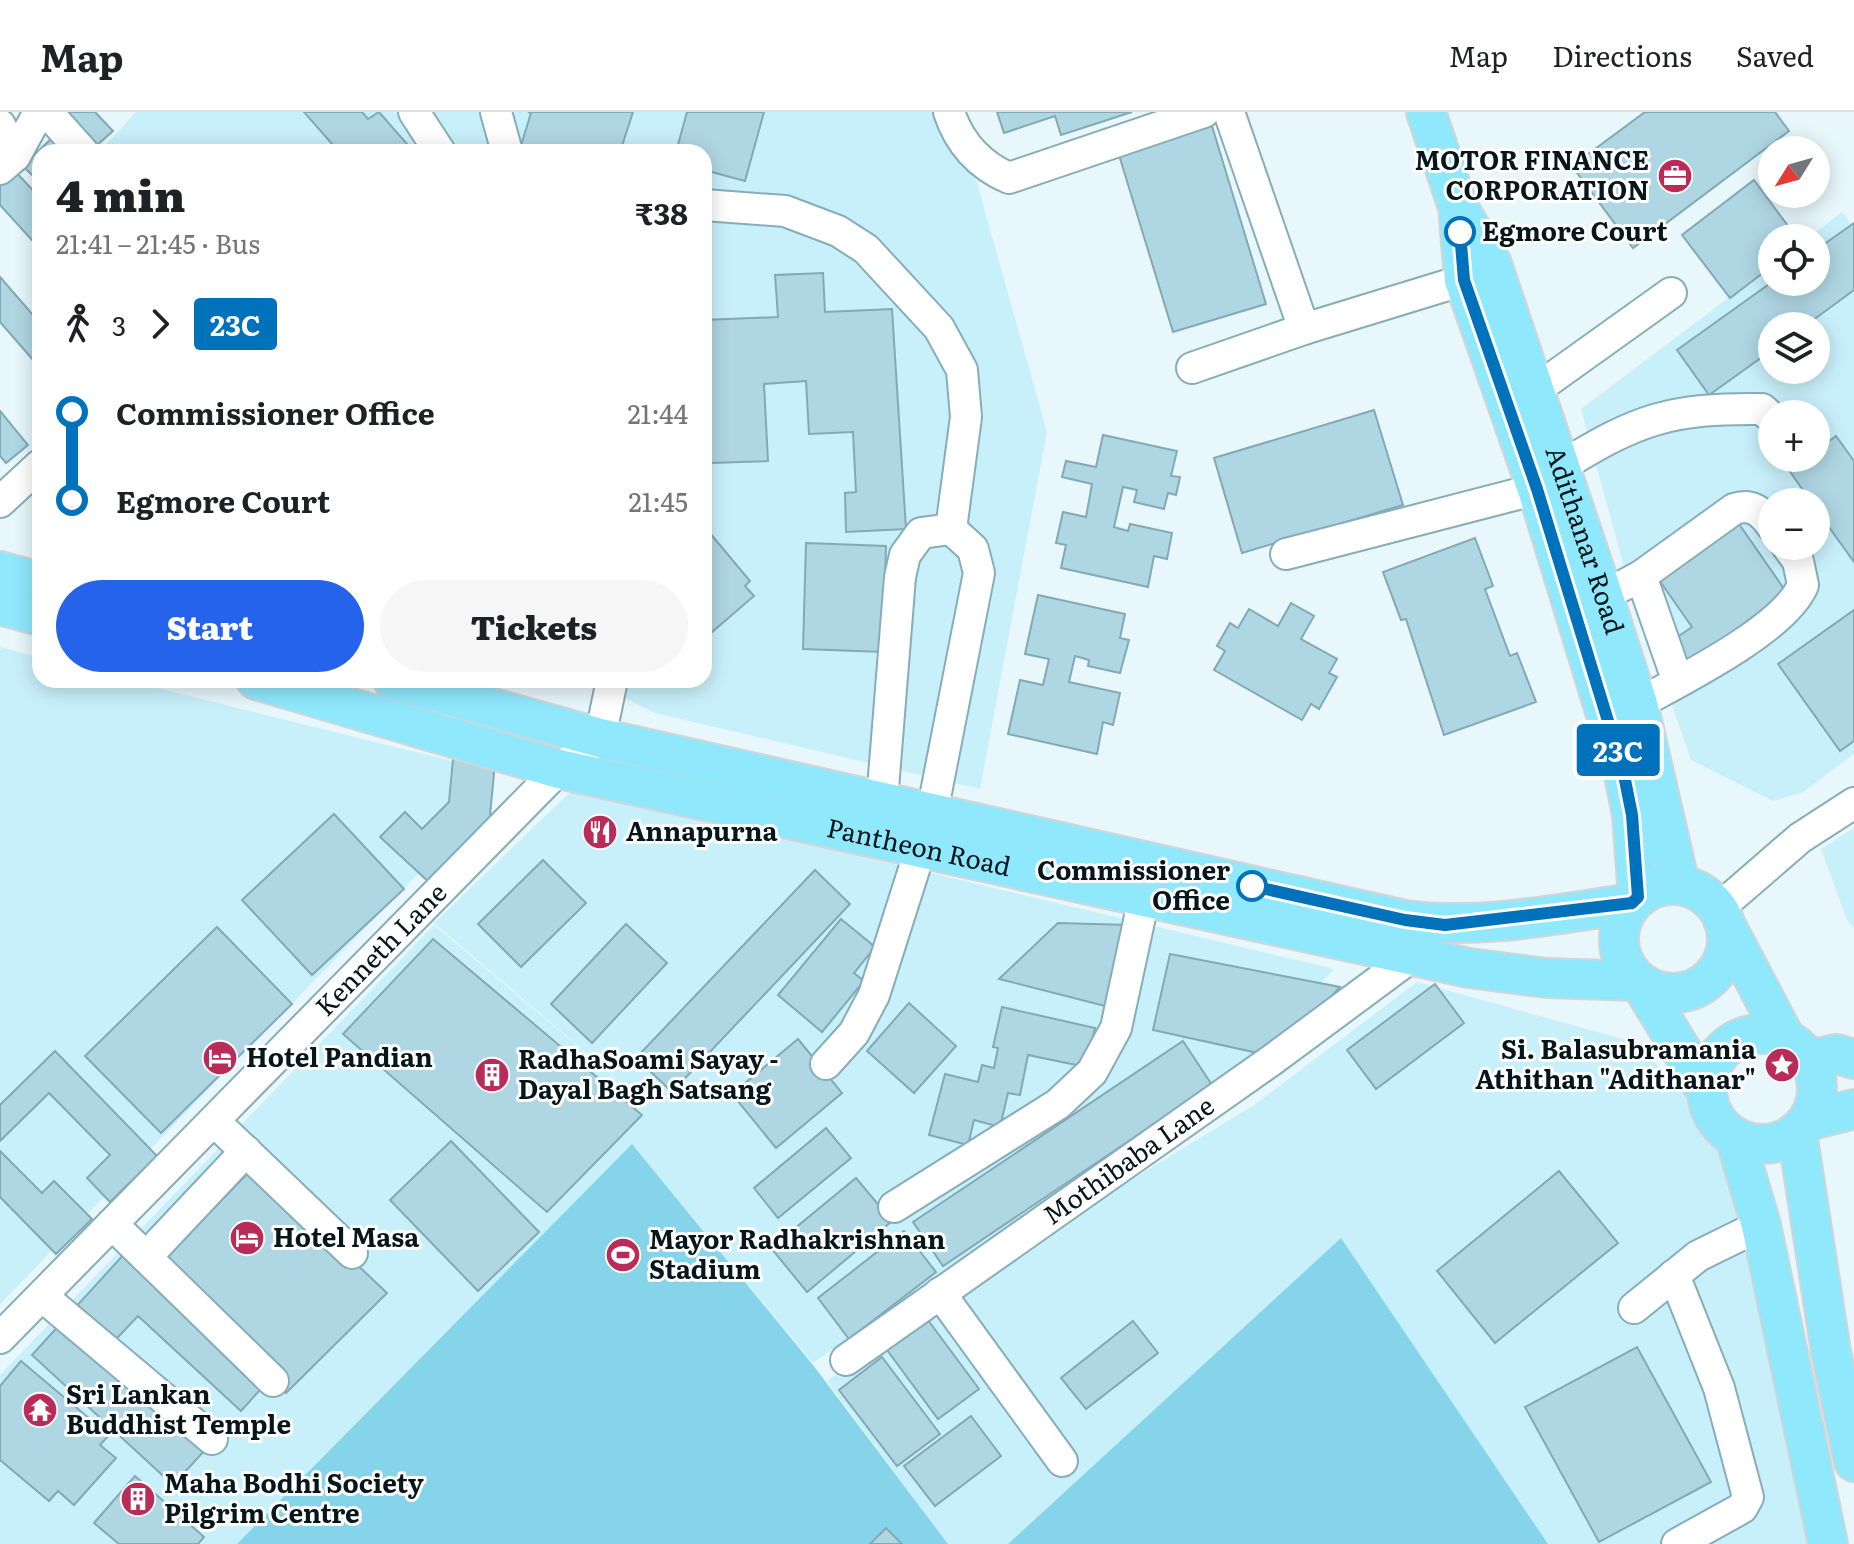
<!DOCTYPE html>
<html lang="en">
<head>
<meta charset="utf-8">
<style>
  :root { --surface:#fff; --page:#f6f6f6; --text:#202124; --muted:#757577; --line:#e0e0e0; --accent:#2563eb }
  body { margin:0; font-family:Literata,serif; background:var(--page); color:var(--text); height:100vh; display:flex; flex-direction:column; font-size:30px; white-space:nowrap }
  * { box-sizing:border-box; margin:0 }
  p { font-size:26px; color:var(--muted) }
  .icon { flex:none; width:44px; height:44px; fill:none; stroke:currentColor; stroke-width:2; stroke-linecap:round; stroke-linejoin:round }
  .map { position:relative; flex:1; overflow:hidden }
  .sheet { position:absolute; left:32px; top:32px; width:680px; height:544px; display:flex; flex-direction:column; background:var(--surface); border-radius:24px; box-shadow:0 4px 20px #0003 }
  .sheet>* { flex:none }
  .badge { padding:0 16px; border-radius:6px; font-size:28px; line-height:52px }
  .needle { width:52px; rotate:233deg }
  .tools { position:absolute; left:1758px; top:24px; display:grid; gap:16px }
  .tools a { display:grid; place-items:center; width:72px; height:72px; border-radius:50%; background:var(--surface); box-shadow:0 4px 20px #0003; font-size:40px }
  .map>.badge { position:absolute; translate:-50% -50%; box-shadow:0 0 0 4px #fff }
  .legs { display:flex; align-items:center; gap:12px; height:88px; padding:0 24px; font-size:26px }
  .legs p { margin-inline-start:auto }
  .headline { display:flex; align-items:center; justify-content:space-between; height:136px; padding:0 24px }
  h1 { font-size:44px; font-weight:800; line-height:60px }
  .cta { display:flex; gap:16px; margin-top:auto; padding:16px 24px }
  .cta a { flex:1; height:92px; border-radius:48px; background:var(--accent); color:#fff; font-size:32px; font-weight:800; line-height:92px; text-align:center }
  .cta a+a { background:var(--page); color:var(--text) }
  ul { padding:0 24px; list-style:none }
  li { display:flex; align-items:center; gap:28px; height:88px; font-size:30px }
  li i { display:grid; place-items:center; width:12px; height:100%; margin:0 10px; background:currentColor }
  li i::after { content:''; width:20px; height:20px; margin:-10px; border:6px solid; border-radius:50%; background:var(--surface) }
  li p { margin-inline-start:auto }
  li:first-child i { background:linear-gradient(#0000 50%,currentColor 0) }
  li:last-child i { background:linear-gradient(currentColor 50%,#0000 0) }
  header { display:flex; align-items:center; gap:48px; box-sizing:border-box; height:112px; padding:0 40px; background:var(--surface); border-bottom:2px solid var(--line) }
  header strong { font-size:38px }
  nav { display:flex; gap:44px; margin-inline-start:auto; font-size:28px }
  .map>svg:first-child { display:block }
  .built { fill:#c8f0fb; fill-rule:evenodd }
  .green { fill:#86d4ea }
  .building { fill:#afd7e3; stroke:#82a9b4; stroke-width:2 }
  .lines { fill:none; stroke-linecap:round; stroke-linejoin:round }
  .minor-casing { stroke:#86adb8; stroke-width:34 }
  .major-casing { stroke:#d2d5d6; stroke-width:42 }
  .minor { stroke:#fff; stroke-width:30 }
  .major { stroke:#90e8fd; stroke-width:38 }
  .line-1-casing { stroke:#fff; stroke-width:18 }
  .line-1 { stroke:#0072bc; stroke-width:12 }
  .stop-1-dot { fill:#fff; stroke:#0072bc; stroke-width:4 }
  .labels { text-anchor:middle; stroke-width:6; stroke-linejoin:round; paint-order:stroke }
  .poi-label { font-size:26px; font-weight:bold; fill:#07161a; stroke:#fff; text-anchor:start }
  .stop-label { font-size:26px; font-weight:bold; fill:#07161a; stroke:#fff; text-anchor:start }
  .street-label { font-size:26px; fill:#07161a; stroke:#fff }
</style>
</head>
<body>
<header>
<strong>Map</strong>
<nav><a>Map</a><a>Directions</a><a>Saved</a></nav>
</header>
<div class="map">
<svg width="1854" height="1432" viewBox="0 0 1854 1432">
  <rect width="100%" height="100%" fill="#e7f7fc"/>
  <!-- built -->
  <g class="built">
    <polygon points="136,0 957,0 1047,320 980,677 655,601 612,580 601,568 704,568 704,40 108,40 104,35"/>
    <path d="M1842 100 1854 116V642L1803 680 1773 689 1691 648 1624 455 1581 297 1772 153V170H1816V126H1808ZM1772 214H1816V258H1772ZM1772 302H1816V346H1772ZM1772 390H1816V434H1772Z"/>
    <polygon points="0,535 40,546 40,568 125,568 476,655 481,697 0,1192"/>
    <polygon points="587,679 1334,857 1240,954 813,1251 632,1032 237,1432 0,1432 0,1263 434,813 657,1001 434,811 569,681"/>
    <polygon points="1854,716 1854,816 1847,808 1821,737"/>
    <polygon points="1417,870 1630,929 1694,985 1737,1078 1813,1432 1548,1432 1341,1126 1008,1432 948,1432 827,1269 1029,1130 1254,993"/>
  </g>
  <!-- green -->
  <g class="green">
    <polygon points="632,1032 813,1253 948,1432 237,1432"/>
    <polygon points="1341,1126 1548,1432 1008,1432"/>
  </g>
  <!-- building -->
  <g class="building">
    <polygon points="64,0 95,0 113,19 96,34"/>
    <polygon points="304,0 362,0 368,7 379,0 414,40 339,40"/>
    <polygon points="528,0 633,0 620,40 519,40 531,1"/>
    <polygon points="687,0 764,0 745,69 704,58 704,40 676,40"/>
    <polygon points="997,0 1132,0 1061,23 1055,4 1004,21"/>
    <polygon points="1645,0 1775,0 1789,19 1633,136 1572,54"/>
    <polygon points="1212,14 1266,192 1173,220 1119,43"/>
    <polygon points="54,24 69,40 40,40 40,71 23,54"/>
    <polygon points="14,58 40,86 40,137 0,93 0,71"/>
    <polygon points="1754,68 1797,126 1772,126 1772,154 1730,186 1682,123"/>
    <polygon points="1854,111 1854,178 1805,214 1772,214 1772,238 1709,283 1677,238 1772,170 1816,170 1816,138"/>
    <polygon points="823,161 825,200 892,197 906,417 846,420 845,381 856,380 853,320 809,322 806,269 764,272 768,349 711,351 704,208 778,205 775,163"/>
    <polygon points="0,165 40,211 40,256 0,210"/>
    <polygon points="1374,298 1403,393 1242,441 1214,346"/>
    <polygon points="0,299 28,333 6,351 0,344"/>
    <polygon points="1103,323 1177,339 1171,364 1180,365 1176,383 1168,381 1164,397 1134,390 1137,378 1123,375 1114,415 1128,419 1130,412 1172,421 1167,447 1154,444 1148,475 1061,456 1066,433 1056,431 1063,400 1086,405 1092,372 1062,365 1066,349 1096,355"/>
    <polygon points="1836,324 1854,349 1854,450 1816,397 1816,390 1811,390 1789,358 1806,346 1816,346 1816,339"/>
    <polygon points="1737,409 1789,484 1688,555 1670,530 1692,515 1657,465"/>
    <polygon points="709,420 750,469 745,474 754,484 712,520 704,510 704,425"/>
    <polygon points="1475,426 1493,474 1485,477 1510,544 1517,541 1536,590 1444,623 1406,507 1401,508 1383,460"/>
    <polygon points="806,431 886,434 883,540 803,537"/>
    <polygon points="1038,483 1125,502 1120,526 1129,528 1120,561 1088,554 1089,548 1075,544 1069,570 1120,581 1113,613 1103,610 1097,642 1008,622 1020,568 1043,573 1049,547 1025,542"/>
    <polygon points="1291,491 1314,504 1301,527 1337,547 1329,561 1337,565 1319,597 1311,592 1302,608 1214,558 1225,539 1217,534 1230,511 1238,516 1249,497 1278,514"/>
    <polygon points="1854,498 1854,629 1840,639 1778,552"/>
    <polygon points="453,647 495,651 490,703 495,708 431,772 380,725 405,700 422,717 449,690"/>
    <polygon points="334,702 404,777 312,863 242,788"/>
    <polygon points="543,748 586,791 521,855 478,812"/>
    <polygon points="815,758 850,792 672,980 636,946"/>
    <polygon points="841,807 875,835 854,861 864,869 822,920 778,883"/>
    <polygon points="1058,811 1129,813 1109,895 999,867"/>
    <polygon points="626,812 667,851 592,931 551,892"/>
    <polygon points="217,815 292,892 161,1021 85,944"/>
    <polygon points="433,827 642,1003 547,1100 343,922"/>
    <polygon points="1170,842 1340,875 1276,945 1153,918"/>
    <polygon points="1435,872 1464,911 1376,977 1347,938"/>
    <polygon points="909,891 956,934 914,981 867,939"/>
    <polygon points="1002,895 1095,916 1086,955 1028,943 1020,983 1008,981 1000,1015 974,1008 968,1033 929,1023 945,962 978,970 982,953 994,956 998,936 993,935"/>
    <polygon points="798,927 842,981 776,1036 732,982"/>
    <polygon points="1183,929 1212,973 943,1154 913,1110"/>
    <polygon points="55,939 157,1044 110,1090 87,1066 110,1043 49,981 0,1029 0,993"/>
    <polygon points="826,1016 851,1046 778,1106 754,1076"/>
    <polygon points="451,1029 539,1120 478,1179 390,1088"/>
    <polygon points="0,1039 42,1081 54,1069 92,1107 56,1142 0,1085"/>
    <polygon points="254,1055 387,1181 286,1281 161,1150"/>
    <polygon points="1559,1059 1618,1131 1495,1231 1437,1159"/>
    <polygon points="856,1066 892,1109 807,1180 771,1136"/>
    <polygon points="904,1119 936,1160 849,1227 818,1186"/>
    <polygon points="126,1140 268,1269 241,1299 138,1204 101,1243 205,1338 173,1373 32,1243"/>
    <polygon points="928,1208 979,1277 938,1307 887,1238"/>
    <polygon points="1133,1209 1158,1241 1086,1297 1061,1266"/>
    <polygon points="1637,1235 1711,1370 1599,1430 1525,1295"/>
    <polygon points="882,1245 940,1322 897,1354 839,1278"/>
    <polygon points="21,1249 109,1323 100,1333 116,1346 74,1393 58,1379 49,1389 0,1348 0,1274"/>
    <polygon points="971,1304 1001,1344 935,1394 904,1354"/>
    <polygon points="135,1364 204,1425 198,1432 119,1432 94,1411"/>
    <polygon points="886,1416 902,1432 870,1432"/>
  </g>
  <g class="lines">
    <defs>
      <g id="minor">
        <polyline points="47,0 83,40"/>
        <polyline points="414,0 440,40"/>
        <polyline points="496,0 507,40"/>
        <path d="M949 0C959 30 979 53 1009 66L1204 0"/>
        <polyline points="1229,0 1304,217 1464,168"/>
        <polyline points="0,13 15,44"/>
        <polyline points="0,57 15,44 39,0"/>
        <polyline points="704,93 785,99 838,119 866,137 939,216 962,258 966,305 951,417"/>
        <polyline points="1192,256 1304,217"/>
        <polyline points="1534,279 1671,181"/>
        <path d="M1559 356C1637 307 1670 296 1762 297L1772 306"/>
        <polyline points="0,390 40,353"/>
        <polyline points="1286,442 1537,377"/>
        <polyline points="1641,464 1678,570"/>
        <path d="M1603 484 1641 464 1734 397C1752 391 1762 400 1772 414"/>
        <path d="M1638 592C1681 568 1785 517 1803 473L1798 449 1787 434"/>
        <polyline points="1718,797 1800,726 1854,691"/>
        <polyline points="826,952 854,921 874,883 932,701 979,461 973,437 951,417 921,421 905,443 900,465 882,689"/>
        <polyline points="214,1009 352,1141"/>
        <polyline points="894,1095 1058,992 1092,960 1116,916 1144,786"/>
        <polyline points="112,1112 273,1269"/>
        <polyline points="146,1145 246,1039"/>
        <polyline points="1674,1163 1719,1276 1748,1385 1742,1396 1677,1432"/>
        <polyline points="940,1181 1062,1349"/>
        <polyline points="42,1184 212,1327"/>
        <polyline points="1634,1196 1698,1144 1761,1113"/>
        <path id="s1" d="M0 1226 559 657 600 626 612 568"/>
        <path id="s2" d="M846 1248 1272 948 1411 845"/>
      </g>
      <g id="major">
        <path id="s3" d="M1426 0 1458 95 1492 152 1599 471 1638 592 1680 773"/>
        <polyline points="1459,106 1464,168 1537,377 1623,658 1632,703 1638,785"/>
        <polyline points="0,459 40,470"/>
        <polyline points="0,493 40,504"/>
        <path id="s4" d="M256 568 559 657 1469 856 1547 866 1639 869 1707 980"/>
        <path d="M393 568 600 626 1405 808C1481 818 1557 802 1632 791"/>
        <circle cx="1673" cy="827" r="54"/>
        <polyline points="1723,808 1785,926"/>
        <circle cx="1762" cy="977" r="55"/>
        <polyline points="1810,948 1836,942 1854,947"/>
        <polyline points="1808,1009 1854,997"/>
        <polyline points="1797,1020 1831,1240 1854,1350"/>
        <polyline points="1735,1025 1761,1113 1828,1432"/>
      </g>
    </defs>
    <!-- minor casing -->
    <use href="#minor" class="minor-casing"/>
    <!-- major casing -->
    <use href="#major" class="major-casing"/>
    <!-- minor -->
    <use href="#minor" class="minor"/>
    <!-- major -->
    <use href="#major" class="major"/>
  </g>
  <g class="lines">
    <defs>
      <polyline id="line-1" points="1252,774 1405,808 1445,813 1632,791 1638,785 1632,703 1623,658 1537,377 1464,168 1460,120"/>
    </defs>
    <!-- line-1 casing -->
    <use href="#line-1" class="line-1-casing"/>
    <!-- line-1 -->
    <use href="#line-1" class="line-1"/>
  </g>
  <!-- icons -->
  <defs>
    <symbol id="office-disc" viewBox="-11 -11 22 22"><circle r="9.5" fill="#b92b59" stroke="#fff"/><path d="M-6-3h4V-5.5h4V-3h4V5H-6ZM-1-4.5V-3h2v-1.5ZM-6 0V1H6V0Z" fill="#fff"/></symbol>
    <symbol id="restaurant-disc" viewBox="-11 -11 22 22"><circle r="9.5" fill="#b92b59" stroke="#fff"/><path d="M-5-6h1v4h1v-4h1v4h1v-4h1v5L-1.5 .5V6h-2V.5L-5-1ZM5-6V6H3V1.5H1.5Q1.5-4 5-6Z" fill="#fff"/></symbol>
    <symbol id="hotel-disc" viewBox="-11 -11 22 22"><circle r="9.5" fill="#b92b59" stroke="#fff"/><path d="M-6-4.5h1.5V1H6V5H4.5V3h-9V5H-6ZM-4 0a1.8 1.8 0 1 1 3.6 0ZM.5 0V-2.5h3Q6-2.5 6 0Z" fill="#fff"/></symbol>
    <symbol id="sight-disc" viewBox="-11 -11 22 22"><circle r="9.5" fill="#b92b59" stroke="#fff"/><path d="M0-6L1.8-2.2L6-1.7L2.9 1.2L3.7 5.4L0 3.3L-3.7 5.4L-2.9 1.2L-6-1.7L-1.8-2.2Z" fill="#fff"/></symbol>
    <symbol id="building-disc" viewBox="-11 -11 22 22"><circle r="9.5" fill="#b92b59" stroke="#fff"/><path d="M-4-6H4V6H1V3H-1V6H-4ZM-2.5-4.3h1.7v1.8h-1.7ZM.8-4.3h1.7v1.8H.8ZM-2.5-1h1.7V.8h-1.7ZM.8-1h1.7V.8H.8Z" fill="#fff"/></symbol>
    <symbol id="stadium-disc" viewBox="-11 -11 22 22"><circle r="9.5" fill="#b92b59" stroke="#fff"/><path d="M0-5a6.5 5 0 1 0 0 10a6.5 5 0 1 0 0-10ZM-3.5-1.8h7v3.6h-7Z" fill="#fff"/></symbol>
    <symbol id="temple-disc" viewBox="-11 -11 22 22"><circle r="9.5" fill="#b92b59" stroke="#fff"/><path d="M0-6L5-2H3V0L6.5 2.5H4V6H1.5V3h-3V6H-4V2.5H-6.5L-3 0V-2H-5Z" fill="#fff"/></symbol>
  </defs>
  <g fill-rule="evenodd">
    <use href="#office-disc" x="1655" y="44" width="40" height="40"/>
    <use href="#restaurant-disc" x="580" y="700" width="40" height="40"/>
    <use href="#hotel-disc" x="200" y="926" width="40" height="40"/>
    <use href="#sight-disc" x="1762" y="933" width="40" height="40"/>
    <use href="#building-disc" x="472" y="943" width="40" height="40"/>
    <use href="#hotel-disc" x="227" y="1106" width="40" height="40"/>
    <use href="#stadium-disc" x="603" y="1123" width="40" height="40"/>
    <use href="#temple-disc" x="20" y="1278" width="40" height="40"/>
    <use href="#building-disc" x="118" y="1367" width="40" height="40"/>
  </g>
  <!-- markers -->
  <g class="stop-1-dot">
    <circle cx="1460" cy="120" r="14"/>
    <circle cx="1252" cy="774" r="14"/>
  </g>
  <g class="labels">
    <!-- poi labels -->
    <g class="poi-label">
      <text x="1649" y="58" text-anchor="end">MOTOR FINANCE<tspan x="1649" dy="30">CORPORATION</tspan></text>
      <text x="626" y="729">Annapurna</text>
      <text x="1756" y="947" text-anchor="end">Si. Balasubramania<tspan x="1756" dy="30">Athithan "Adithanar"</tspan></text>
      <text x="246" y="955">Hotel Pandian</text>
      <text x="518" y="957">RadhaSoami Sayay -<tspan x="518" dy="30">Dayal Bagh Satsang</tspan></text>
      <text x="273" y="1135">Hotel Masa</text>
      <text x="649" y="1137">Mayor Radhakrishnan<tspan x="649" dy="30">Stadium</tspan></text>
      <text x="66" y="1292">Sri Lankan<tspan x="66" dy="30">Buddhist Temple</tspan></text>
      <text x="164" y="1381">Maha Bodhi Society<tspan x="164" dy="30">Pilgrim Centre</tspan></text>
    </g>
    <!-- stop labels -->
    <g class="stop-label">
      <text x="1482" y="129">Egmore Court</text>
      <text x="1230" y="768" text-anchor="end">Commissioner<tspan x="1230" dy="30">Office</tspan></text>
    </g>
    <!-- street labels -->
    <g class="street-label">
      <text dy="9" stroke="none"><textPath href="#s3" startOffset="458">Adithanar Road</textPath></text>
      <text dy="9" stroke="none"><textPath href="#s4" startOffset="684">Pantheon Road</textPath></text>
      <text dy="9" stroke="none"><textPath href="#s1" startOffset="544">Kenneth Lane</textPath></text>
      <text dy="9" stroke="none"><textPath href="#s2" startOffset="346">Mothibaba Lane</textPath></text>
    </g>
  </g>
</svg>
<div class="tools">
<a><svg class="needle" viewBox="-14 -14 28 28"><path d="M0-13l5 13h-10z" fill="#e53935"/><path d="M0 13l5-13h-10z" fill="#757577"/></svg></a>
<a><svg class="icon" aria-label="locate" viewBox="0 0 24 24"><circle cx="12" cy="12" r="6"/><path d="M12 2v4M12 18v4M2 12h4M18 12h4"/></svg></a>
<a><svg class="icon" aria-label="layers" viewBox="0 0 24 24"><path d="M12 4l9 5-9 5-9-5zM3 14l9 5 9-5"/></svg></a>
<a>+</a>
<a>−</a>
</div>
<b class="badge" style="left:1618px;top:638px;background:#0072bc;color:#fff">23C</b>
<section class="sheet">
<div class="headline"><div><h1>4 min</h1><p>21:41 – 21:45 · Bus</p></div><b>₹38</b></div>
<div class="legs"><svg class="icon" aria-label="walk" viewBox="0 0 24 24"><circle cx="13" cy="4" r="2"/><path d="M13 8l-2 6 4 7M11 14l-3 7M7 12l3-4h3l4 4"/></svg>3<svg class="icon" aria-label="forward" viewBox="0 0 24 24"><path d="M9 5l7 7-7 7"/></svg><b class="badge" style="background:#0072bc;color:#fff">23C</b></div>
<ul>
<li><i style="color:#0072bc"></i><b>Commissioner Office</b><p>21:44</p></li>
<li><i style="color:#0072bc"></i><b>Egmore Court</b><p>21:45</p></li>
</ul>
<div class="cta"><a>Start</a><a>Tickets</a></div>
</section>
</div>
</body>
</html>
